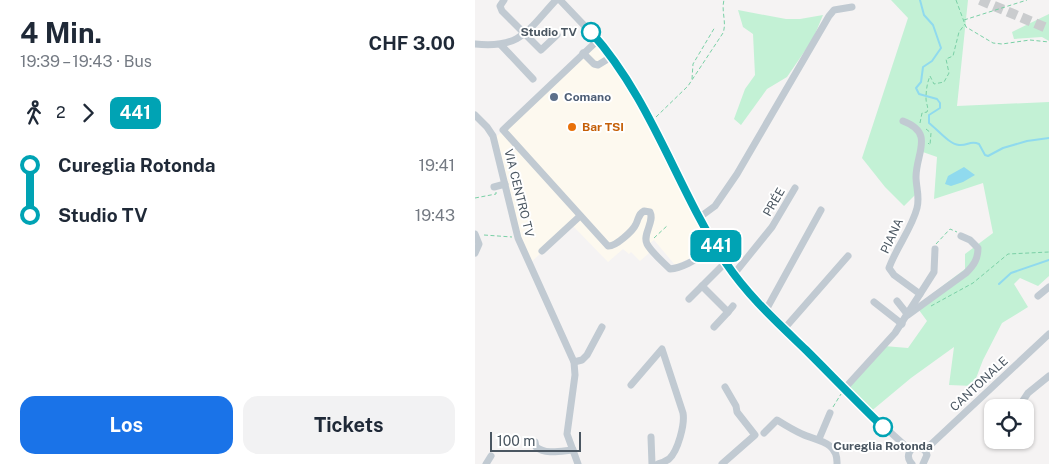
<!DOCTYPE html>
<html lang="de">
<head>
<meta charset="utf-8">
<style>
  :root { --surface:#fff; --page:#f2f2f3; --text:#1f2937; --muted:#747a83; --accent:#1a73e8 }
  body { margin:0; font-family:"Public Sans",sans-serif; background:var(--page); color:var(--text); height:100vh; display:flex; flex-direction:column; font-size:19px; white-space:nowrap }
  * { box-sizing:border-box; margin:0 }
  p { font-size:16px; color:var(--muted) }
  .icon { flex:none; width:28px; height:28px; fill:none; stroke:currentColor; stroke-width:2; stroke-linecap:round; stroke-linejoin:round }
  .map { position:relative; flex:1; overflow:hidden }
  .panel { display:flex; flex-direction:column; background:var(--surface); width:475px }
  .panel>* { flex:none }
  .badge { padding:0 10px; border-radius:8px; font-size:18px; line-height:32px }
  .controls { position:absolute; left:509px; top:399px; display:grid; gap:10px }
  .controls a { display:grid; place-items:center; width:50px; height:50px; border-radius:10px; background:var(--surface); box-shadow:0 1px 4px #0004; font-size:25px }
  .scale { position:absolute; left:15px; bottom:12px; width:91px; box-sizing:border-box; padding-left:5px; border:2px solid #4a5661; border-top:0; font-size:14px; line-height:18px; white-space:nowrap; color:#4a5661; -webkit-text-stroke:4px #fff; paint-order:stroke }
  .map>.badge { position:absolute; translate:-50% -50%; box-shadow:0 0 0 2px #fff }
  .legs { display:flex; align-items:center; gap:8px; height:55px; padding:0 20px; font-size:16px }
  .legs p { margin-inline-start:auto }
  .headline { display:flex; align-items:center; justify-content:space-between; height:85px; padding:0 20px }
  h1 { font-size:28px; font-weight:700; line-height:38px }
  .button { display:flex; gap:10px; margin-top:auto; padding:10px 20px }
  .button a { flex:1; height:58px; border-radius:15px; background:var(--accent); color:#fff; font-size:20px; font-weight:700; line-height:58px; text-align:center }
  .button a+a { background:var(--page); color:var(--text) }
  ul { padding:0 20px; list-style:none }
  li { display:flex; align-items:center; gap:18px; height:50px; font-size:19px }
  li i { display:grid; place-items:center; width:8px; height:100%; margin:0 6px; background:currentColor }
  li i::after { content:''; width:12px; height:12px; margin:-6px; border:4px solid; border-radius:50%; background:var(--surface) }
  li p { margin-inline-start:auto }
  li:first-child i { background:linear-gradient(#0000 50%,currentColor 0) }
  li:last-child i { background:linear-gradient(currentColor 50%,#0000 0) }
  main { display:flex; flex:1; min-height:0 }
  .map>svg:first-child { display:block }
  .commercial { fill:#fdf9ef }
  .green { fill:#c3f1d5 }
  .water { fill:#90daee }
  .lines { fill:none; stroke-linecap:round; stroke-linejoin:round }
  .stream { stroke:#90daee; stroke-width:2 }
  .highway-tunnel { stroke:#caccce; stroke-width:10; stroke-dasharray:10 5; stroke-linecap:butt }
  .path { stroke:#7ad0a6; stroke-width:1; stroke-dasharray:4 2.5; stroke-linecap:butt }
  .minor { stroke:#c1cad2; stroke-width:7 }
  .line-1-casing { stroke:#fff; stroke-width:11 }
  .line-1 { stroke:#00a3b4; stroke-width:8 }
  .stop-1-dot { fill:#fff; stroke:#00a3b4; stroke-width:2.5 }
  .service-dot { fill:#5c6f8a; stroke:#fff; stroke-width:2 }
  .food-dot { fill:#e8710a; stroke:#fff; stroke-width:2 }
  .labels { text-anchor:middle; stroke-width:4; stroke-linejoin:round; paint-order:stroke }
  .stop-label { font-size:12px; font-weight:bold; fill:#4a5661; stroke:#fff; text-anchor:end }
  .service-label { font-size:12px; font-weight:bold; fill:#4e5e75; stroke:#fff; text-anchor:start }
  .food-label { font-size:12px; font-weight:bold; fill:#c56008; stroke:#fff; text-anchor:start }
  .street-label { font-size:12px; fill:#4a5661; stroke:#fff }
</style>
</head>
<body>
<main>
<section class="panel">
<div class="headline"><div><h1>4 Min.</h1><p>19:39 – 19:43 · Bus</p></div><b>CHF 3.00</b></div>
<div class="legs"><svg class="icon" aria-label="walk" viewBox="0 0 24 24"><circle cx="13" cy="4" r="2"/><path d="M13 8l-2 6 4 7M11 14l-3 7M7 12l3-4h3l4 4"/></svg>2<svg class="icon" aria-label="forward" viewBox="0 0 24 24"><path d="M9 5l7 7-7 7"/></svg><b class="badge" style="background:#00a3b4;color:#fff">441</b></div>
<ul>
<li><i style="color:#00a3b4"></i><b>Cureglia Rotonda</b><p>19:41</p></li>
<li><i style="color:#00a3b4"></i><b>Studio TV</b><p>19:43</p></li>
</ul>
<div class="button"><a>Los</a><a>Tickets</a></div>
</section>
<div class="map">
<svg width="574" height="464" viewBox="0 0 574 464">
  <rect width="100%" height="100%" fill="#f5f3f3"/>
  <!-- commercial -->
  <polygon class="commercial" points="123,43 160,99 206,191 233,234 222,255 200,265 179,240 175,243 174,253 165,261 156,252 154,254 148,249 133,262 97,225 55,263 45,239 20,137 30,130"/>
  <!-- green -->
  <g class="green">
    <polygon points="416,0 493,0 482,106 574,102 574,276 563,286 545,278 539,284 553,307 527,323 508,360 498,386 474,385 479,347 436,378 394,413 369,389 409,346 433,348 452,321 441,306 490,269 490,254 518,233 508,183 459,199 462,157 445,151 441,194 429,206 410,187 387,158 433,18"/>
    <polygon points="263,10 311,19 325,19 348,15 338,39 312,77 292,89 266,125 259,119 270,89 280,75 278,34 268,27"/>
    <polygon points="574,14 574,41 567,37 539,39 537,32"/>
  </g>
  <!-- water -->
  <polygon class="water" points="489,167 500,175 488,182 476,186 470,184 473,176"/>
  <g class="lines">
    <!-- stream -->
    <g class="stream">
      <path d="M445 0 449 15 458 25 466 48 457 61 448 67 446 82 441 88 444 94 462 99 465 103V108L454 115V123C463 130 474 144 484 145 493 146 495 140 504 144L510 155 513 156 528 148 552 141 574 138"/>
      <polyline points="524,284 536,273 574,260"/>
    </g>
    <!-- highway-tunnel -->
    <polyline class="highway-tunnel" points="505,0 574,29"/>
    <!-- path -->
    <g class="path">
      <polyline points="481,0 491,27 518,43 527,44 555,40 574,42"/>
      <polyline points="489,20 552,0"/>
      <polyline points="217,79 218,64 240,27"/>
      <path d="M181 117 213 86 248 33C252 23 246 11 249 0"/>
      <path d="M445 123 447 113 452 112C454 107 451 104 451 99 451 91 452 83 455 76L459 84 469 82 474 73 471 59 478 56 484 32 490 24"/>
      <polyline points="451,129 456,133 455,145 453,143"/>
      <polyline points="0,198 21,194 21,192"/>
      <polyline points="9,235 37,237"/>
      <polyline points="179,238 193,225"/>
      <polyline points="461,244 475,229 482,232"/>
      <polyline points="456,306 498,283 533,254 574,252"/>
      <polyline points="358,407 366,394"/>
    </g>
    <!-- minor -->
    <g class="minor">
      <polyline points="29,0 25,6 27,11 66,50 82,35"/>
      <polyline points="85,0 123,40 149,74 175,121 233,234 266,283 394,413 435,450"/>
      <path d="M123 40 28 130 133 246C140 247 158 231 161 224 164 218 163 214 169 211L175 212C180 222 167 234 172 244 177 253 188 262 195 269 205 268 222 261 228 252L227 241 233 234"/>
      <path d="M0 44C46 49 53 30 81 0"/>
      <polyline points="26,45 58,79"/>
      <polyline points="108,53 119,64 123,65 136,57"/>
      <polyline points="0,115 12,127 18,136 43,238 99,362 100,375 92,434 103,464"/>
      <polyline points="19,187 30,184"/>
      <polyline points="225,217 240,206 262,174 354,16 359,10 377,7"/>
      <polyline points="0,234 4,244 0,253"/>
      <polyline points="67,251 105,216"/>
      <polyline points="259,274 297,227 320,188"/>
      <polyline points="227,286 253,312 258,306"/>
      <polyline points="445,294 459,272 460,249"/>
      <polyline points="563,296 574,287"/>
      <polyline points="214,299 251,262"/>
      <path d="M422 301 433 315 491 273C499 265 503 259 503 248L495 240 486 236"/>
      <polyline points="399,302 427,324"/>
      <polyline points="291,310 346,210"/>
      <polyline points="239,327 253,312"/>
      <polyline points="309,329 373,256"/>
      <polyline points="99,362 107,360 112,355 127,327"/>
      <path d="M156 385 187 349 208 413C210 424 203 451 194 459 191 461 187 463 183 464"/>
      <path d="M369 389 420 333 445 294 419 275 414 268C421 248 437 228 442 208 445 197 441 187 441 177 441 153 460 133 428 121"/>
      <polyline points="543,408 553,393 574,376"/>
      <path d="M289 433 302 420C310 425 318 430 327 434 342 441 363 441 362 464"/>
      <polyline points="176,437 177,464"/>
      <polyline points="344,439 355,413"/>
      <path d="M60 442 61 447C71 455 86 451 98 450"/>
      <polyline points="450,450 574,334"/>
      <polyline points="11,464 16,456"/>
      <polyline points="247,464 280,435 262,412 261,406 250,387"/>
      <path d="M437 464C430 457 434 447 444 447L450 450 452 455 448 464"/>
    </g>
  </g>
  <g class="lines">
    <defs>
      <path id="line-1" d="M116 32C177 100 202 189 251 263 273 296 303 323 331 350 357 376 382 402 408 427"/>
    </defs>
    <!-- line-1 casing -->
    <use href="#line-1" class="line-1-casing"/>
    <!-- line-1 -->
    <use href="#line-1" class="line-1"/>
  </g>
  <!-- markers -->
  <g class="stop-1-dot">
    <circle cx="116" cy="32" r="9"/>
    <circle cx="408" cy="427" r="9"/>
  </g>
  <circle class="service-dot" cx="79" cy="97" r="5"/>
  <circle class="food-dot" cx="97" cy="127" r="5"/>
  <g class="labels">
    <!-- stop labels -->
    <g class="stop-label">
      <text x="102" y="36">Studio TV</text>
      <text x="408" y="450" text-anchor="middle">Cureglia Rotonda</text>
    </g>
    <!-- service labels -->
    <g class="service-label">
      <text x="89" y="101">Comano</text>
    </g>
    <!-- food labels -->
    <g class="food-label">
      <text x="107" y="131">Bar TSI</text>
    </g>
    <!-- street labels -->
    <g class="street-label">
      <text transform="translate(44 193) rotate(76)" y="4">VIA CENTRO TV</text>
      <text transform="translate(299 202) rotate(-60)" y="4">PRÉE</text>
      <text transform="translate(417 236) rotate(-65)" y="4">PIANA</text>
      <text transform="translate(504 384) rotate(-43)" y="4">CANTONALE</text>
    </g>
  </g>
</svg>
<div class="controls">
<a><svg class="icon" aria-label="locate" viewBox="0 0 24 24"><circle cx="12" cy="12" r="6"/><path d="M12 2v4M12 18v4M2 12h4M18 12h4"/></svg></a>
</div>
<div class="scale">100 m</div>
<b class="badge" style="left:241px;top:246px;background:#00a3b4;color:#fff">441</b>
</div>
</main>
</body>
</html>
